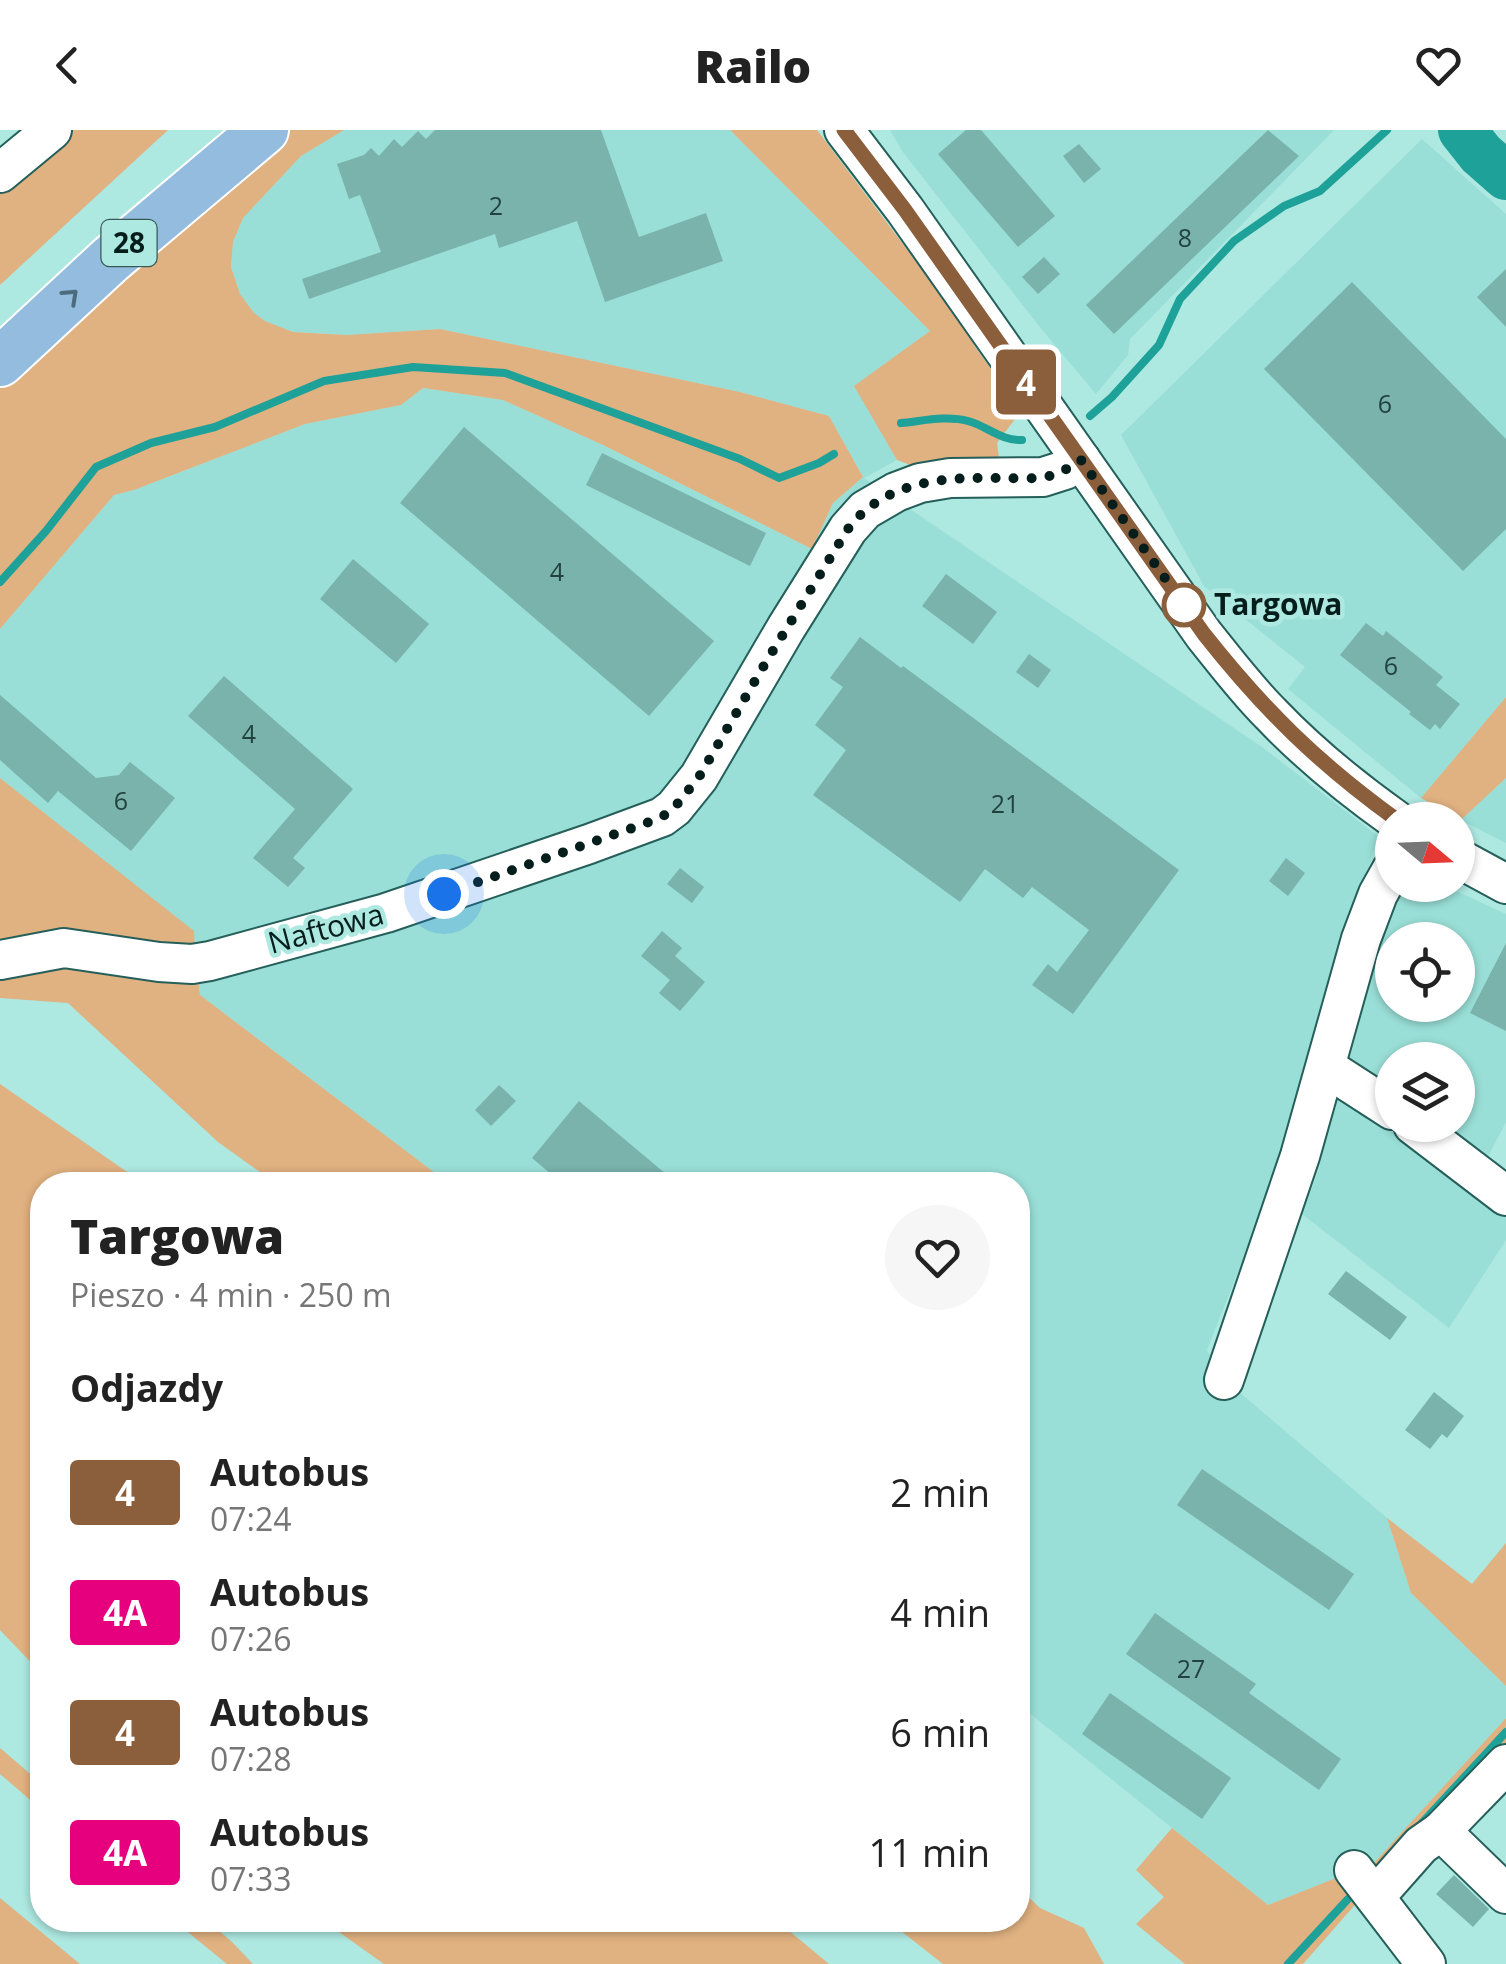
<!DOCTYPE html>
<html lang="pl">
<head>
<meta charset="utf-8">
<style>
  :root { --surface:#fff; --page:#f6f6f6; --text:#222; --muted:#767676 }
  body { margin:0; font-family:"Open Sans",sans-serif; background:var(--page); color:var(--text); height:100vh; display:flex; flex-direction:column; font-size:38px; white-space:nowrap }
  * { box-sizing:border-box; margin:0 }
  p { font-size:32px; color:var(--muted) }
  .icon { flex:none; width:55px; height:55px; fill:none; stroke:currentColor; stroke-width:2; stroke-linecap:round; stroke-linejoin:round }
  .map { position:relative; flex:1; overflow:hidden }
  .panel { position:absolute; left:30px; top:1042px; width:1000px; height:760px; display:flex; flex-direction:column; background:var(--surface); border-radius:40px; box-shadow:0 2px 8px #0004 }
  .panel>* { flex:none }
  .badge { padding:0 20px; border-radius:8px; font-size:35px; line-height:65px }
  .needle { width:65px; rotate:109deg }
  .controls { position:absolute; left:1375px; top:672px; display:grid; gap:20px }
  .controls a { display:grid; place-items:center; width:100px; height:100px; border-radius:50%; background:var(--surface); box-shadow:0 2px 8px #0004; font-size:50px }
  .you { position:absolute; width:50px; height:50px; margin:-25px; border:8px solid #fff; border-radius:50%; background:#1a73e8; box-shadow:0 0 0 15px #1a73e833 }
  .map>.badge { position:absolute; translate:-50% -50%; box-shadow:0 0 0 5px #fff }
  h2 { padding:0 40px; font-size:38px; line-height:90px }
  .round { display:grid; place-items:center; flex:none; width:105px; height:105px; border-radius:52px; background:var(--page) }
  .summary { display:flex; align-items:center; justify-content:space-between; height:170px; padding:0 40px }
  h1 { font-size:48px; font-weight:800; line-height:75px }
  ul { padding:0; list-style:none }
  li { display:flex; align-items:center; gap:30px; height:120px; padding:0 40px }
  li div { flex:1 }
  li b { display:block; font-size:38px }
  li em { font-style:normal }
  li .badge { min-width:110px; font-weight:700; text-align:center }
  header { display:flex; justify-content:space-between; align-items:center; height:130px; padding:0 40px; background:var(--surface); font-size:45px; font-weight:800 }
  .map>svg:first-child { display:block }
  .built { fill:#99dfd7; fill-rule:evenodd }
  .green { fill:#e0b181 }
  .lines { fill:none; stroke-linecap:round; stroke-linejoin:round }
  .stream { stroke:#1da198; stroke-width:8 }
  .river { stroke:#1da198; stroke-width:48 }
  .building { fill:#79b3ac }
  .minor-casing { stroke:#255f5a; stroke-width:42 }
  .major-casing { stroke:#fff; stroke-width:52 }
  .minor { stroke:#fff; stroke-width:38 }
  .major { stroke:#94bcdf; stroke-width:48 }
  .oneway { stroke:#4c6c7d }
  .line-casing { stroke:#fff; stroke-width:22 }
  .line { stroke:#8b5e3c; stroke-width:15 }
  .walk { stroke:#051d1b; stroke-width:10; stroke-dasharray:0 18 }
  .stop-dot { fill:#fff; stroke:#8b5e3c; stroke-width:5 }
  .labels { text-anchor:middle; stroke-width:9; stroke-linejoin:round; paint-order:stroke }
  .number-label { font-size:25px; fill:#22423f }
  .shield { fill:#ade8e1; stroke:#375a56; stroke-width:2.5 }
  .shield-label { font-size:28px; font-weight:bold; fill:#051d1b }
  .stop-label { font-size:30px; font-weight:bold; fill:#051d1b; stroke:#ade8e1; text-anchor:start }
  .street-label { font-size:30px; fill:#051d1b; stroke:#ade8e1 }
</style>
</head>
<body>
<header><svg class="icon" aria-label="back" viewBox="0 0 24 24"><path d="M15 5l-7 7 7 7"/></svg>Railo<svg class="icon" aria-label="heart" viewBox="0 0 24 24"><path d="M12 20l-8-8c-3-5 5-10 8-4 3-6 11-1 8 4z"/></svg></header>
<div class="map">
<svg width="1506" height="1834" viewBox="0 0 1506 1834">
  <rect width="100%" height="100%" fill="#ade8e1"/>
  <!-- built -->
  <g class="built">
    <polygon points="344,0 730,0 930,201 855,256 897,330 864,348 1262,617 1378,706 1329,862 1288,1016 1207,1220 1225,1250 1387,1388 1411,1463 1506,1556 1506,1588 1373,1734 1268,1775 1018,1574 1018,1055 451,1055 200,865 193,801 0,648 0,499 114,365 134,360 305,294 401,275 423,258 503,270 603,315 812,419 833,373 863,347 829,286 740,262 440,199 348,205 293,202 265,191 254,183 240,164 231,137 233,112 243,88 301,26"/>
    <polygon points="890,0 1334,0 1130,209 1128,225 1096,264 1043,201 902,21"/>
    <polygon points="1422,9 1506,84 1506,567 1421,668 1288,559 1305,537 1204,456 1121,305"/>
    <polygon points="1506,648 1506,713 1461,690"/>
    <path d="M1400 755H1443L1506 784V992L1483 1036 1506 1081V1110L1449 1198 1302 1084 1318 1042 1369 824ZM1392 810H1458V875H1392ZM1392 930H1458V995H1392Z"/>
  </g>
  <!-- green -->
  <g class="green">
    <polygon points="72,0 168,0 0,155 0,61"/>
    <path d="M291 0H344L301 26 243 88 233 112 231 137 240 164 254 183 265 191 293 202 347 205 440 199 740 262 829 286 863 347 833 373 812 419 603 315 503 270 423 258 401 275 305 294 134 360 114 365 0 499V257C95 168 190 81 291 0Z"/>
    <polygon points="730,0 817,0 961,191 976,218 1021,281 997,313 999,328 984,328 977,335 918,338 897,330 854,256 930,201"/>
    <polygon points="1506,567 1506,648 1461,690 1421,668"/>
    <polygon points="0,648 194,801 195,817 0,822"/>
    <polygon points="30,833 197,842 200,865 451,1055 278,1055 218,1012 68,873 0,868 0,841"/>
    <polygon points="0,954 146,1055 42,1055 42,1544 0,1500"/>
    <polygon points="1387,1388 1472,1454 1506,1413 1506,1556 1411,1463"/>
    <polygon points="1506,1588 1506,1616 1384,1743 1373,1734"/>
    <polygon points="0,1618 42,1654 42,1680 0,1644"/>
    <polygon points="1172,1698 1268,1775 1346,1744 1361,1768 1303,1834 1185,1834 1136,1794 1164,1767 1136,1740"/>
    <polygon points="1018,1757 1040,1778 1084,1798 1104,1834 943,1834 887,1790 1018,1790"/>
    <polygon points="0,1768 80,1834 0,1834"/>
    <polygon points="173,1790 206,1790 231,1811 253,1834 227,1834"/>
    <polygon points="322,1790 776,1790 829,1834 384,1834"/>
  </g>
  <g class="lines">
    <!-- stream -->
    <g class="stream">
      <polyline points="1090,286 1112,267 1159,215 1180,169 1234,111 1284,76 1320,61 1387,0"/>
      <path d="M901 293C922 291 947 285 968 291 987 296 1001 311 1022 310"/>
      <polyline points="0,452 46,401 96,337 151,313 215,297 324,251 413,237 505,243 740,329 779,348 819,333 834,324"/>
      <polyline points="1421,1694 1506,1602"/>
      <polyline points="1288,1834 1348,1769"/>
    </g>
    <!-- river -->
    <polyline class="river" points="1462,0 1481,24 1506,46"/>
  </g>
  <!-- building -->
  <g class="building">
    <polygon points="435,0 601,0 639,107 706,83 723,131 605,172 577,91 499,118 495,104 309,169 302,149 381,122 360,65 349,69 337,34 364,25 371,18 379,26 394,9 402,17 418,1 426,9"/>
    <polygon points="966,0 981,0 1055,86 1018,117 938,24"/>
    <polygon points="1268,0 1299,26 1114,204 1086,175"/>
    <polygon points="1079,14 1101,39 1084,53 1063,26"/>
    <polygon points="1044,127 1060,144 1038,164 1022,147"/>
    <polygon points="1506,139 1506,197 1477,167"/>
    <polygon points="1352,152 1506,309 1506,399 1463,441 1264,239"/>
    <polygon points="464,297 714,511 649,586 400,373"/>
    <polygon points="602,323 766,403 750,436 586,355"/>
    <polygon points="353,429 429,494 396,533 320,469"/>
    <polygon points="946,444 997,482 973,514 922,476"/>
    <polygon points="1366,493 1383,506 1386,501 1443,547 1436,555 1460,574 1440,599 1435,594 1430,600 1409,584 1411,582 1340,525"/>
    <polygon points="860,507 901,538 903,536 1179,740 1073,884 1032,855 1048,834 1057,842 1089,800 1032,757 1023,768 985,739 960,772 813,665 846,620 815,595 843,557 830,548"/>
    <polygon points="1029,524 1051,540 1038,558 1016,542"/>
    <polygon points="224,546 353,659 293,728 305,738 288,757 253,728 295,679 188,586"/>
    <polygon points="0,565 96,648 119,645 130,632 175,668 131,721 58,661 48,673 0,630"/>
    <polygon points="1286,728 1305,743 1288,766 1269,751"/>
    <polygon points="680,738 704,757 692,773 667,754"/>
    <polygon points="662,801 682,818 675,826 705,852 680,881 659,863 670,850 641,826"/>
    <polygon points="1506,813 1506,901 1470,883"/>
    <polygon points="499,955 516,971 491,996 475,980"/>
    <polygon points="579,971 679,1055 564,1055 532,1028"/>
    <polygon points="1346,1141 1407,1187 1390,1210 1328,1164"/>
    <polygon points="1434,1262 1464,1286 1447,1308 1442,1304 1430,1319 1405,1300"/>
    <polygon points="1202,1339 1354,1444 1329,1480 1177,1375"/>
    <polygon points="1155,1483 1256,1554 1249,1563 1341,1629 1319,1660 1126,1524"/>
    <polygon points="1110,1563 1231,1648 1202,1689 1082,1604"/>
    <polygon points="1454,1745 1489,1779 1473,1797 1436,1764"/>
  </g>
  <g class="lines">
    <defs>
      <g id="minor">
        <path d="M844 0 905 80 1204 505C1225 531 1246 559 1270 583 1308 623 1351 658 1396 690"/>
        <polyline points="0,43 52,0"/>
        <polyline points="1458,728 1506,754"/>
        <polyline points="0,830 64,818 159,832 192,834 210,831 386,783 589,714 662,687 674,678 699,647 786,498 848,399 865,380 896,362 920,353 950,348 1043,347 1065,340 1081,330"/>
        <polyline points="1327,938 1392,980"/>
        <polyline points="1413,995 1506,1066"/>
        <polyline points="1224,1250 1300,1026 1361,809 1378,764 1392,739"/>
        <polyline points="1441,1701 1506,1634"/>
        <polyline points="1354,1740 1426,1834"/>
        <polyline points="1375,1767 1421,1715 1441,1701 1506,1764"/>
      </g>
      <polyline id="major" points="0,232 111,129 264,0"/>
    </defs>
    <!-- minor casing -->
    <use href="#minor" class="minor-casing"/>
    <!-- major casing -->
    <use href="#major" class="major-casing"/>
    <!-- minor -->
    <use href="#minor" class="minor"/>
    <!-- major -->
    <use href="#major" class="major"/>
  </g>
  <!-- one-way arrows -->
  <defs><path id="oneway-chevron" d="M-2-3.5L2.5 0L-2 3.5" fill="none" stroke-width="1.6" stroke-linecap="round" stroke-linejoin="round" transform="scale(2.5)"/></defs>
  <use class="oneway" href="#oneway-chevron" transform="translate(71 166) rotate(-43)"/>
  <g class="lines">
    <defs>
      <path id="line" d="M844 0 905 80 1204 504C1264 580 1318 633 1397 690"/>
    </defs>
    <!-- line casing -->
    <use href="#line" class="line-casing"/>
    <!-- line -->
    <use href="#line" class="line"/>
    <!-- walk -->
    <path class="walk" d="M444 764 644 694 662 687 674 678 699 647 766 532 848 399C884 351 944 347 998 348 1016 348 1036 350 1053 345 1064 341 1072 336 1081 330L1184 475"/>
  </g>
  <!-- markers -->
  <circle class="stop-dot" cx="1184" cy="475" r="20"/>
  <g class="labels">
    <!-- number labels -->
    <g class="number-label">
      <text x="496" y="85">2</text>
      <text x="1185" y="117">8</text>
      <text x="1385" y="283">6</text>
      <text x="557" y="451">4</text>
      <text x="1391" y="545">6</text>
      <text x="249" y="613">4</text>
      <text x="121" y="680">6</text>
      <text x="1005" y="683">21</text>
      <text x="1191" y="1548">27</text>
    </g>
    <!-- shield labels -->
    <rect class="shield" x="101.5" y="90" width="55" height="46" rx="8"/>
    <g class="shield-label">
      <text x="129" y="123">28</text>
    </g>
    <!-- stop labels -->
    <g class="stop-label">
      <text x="1214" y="485">Targowa</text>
    </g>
    <!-- street labels -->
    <g class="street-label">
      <text transform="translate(326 799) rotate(-15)" y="10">Naftowa</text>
    </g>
  </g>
</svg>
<div class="controls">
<a><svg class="needle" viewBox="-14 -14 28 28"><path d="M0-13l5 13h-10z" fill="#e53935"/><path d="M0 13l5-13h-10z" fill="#767676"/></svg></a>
<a><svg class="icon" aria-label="locate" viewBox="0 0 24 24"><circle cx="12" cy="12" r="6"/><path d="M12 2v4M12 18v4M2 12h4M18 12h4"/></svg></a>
<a><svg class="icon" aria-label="layers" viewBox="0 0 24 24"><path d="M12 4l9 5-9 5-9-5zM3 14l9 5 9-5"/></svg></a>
</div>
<div class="you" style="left:444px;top:764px"></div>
<b class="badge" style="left:1026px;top:252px;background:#8b5e3c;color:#fff">4</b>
<section class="panel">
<div class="summary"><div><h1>Targowa</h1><p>Pieszo · 4 min · 250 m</p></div><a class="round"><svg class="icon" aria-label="heart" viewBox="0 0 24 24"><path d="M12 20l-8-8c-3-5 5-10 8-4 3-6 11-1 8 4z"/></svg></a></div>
<h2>Odjazdy</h2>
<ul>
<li><span class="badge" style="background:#8b5e3c;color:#fff">4</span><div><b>Autobus</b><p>07:24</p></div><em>2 min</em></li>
<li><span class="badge" style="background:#e6007e;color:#fff">4A</span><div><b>Autobus</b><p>07:26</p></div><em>4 min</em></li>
<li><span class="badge" style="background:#8b5e3c;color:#fff">4</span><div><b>Autobus</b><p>07:28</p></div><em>6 min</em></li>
<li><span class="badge" style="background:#e6007e;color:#fff">4A</span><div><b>Autobus</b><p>07:33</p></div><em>11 min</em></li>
</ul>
</section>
</div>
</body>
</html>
